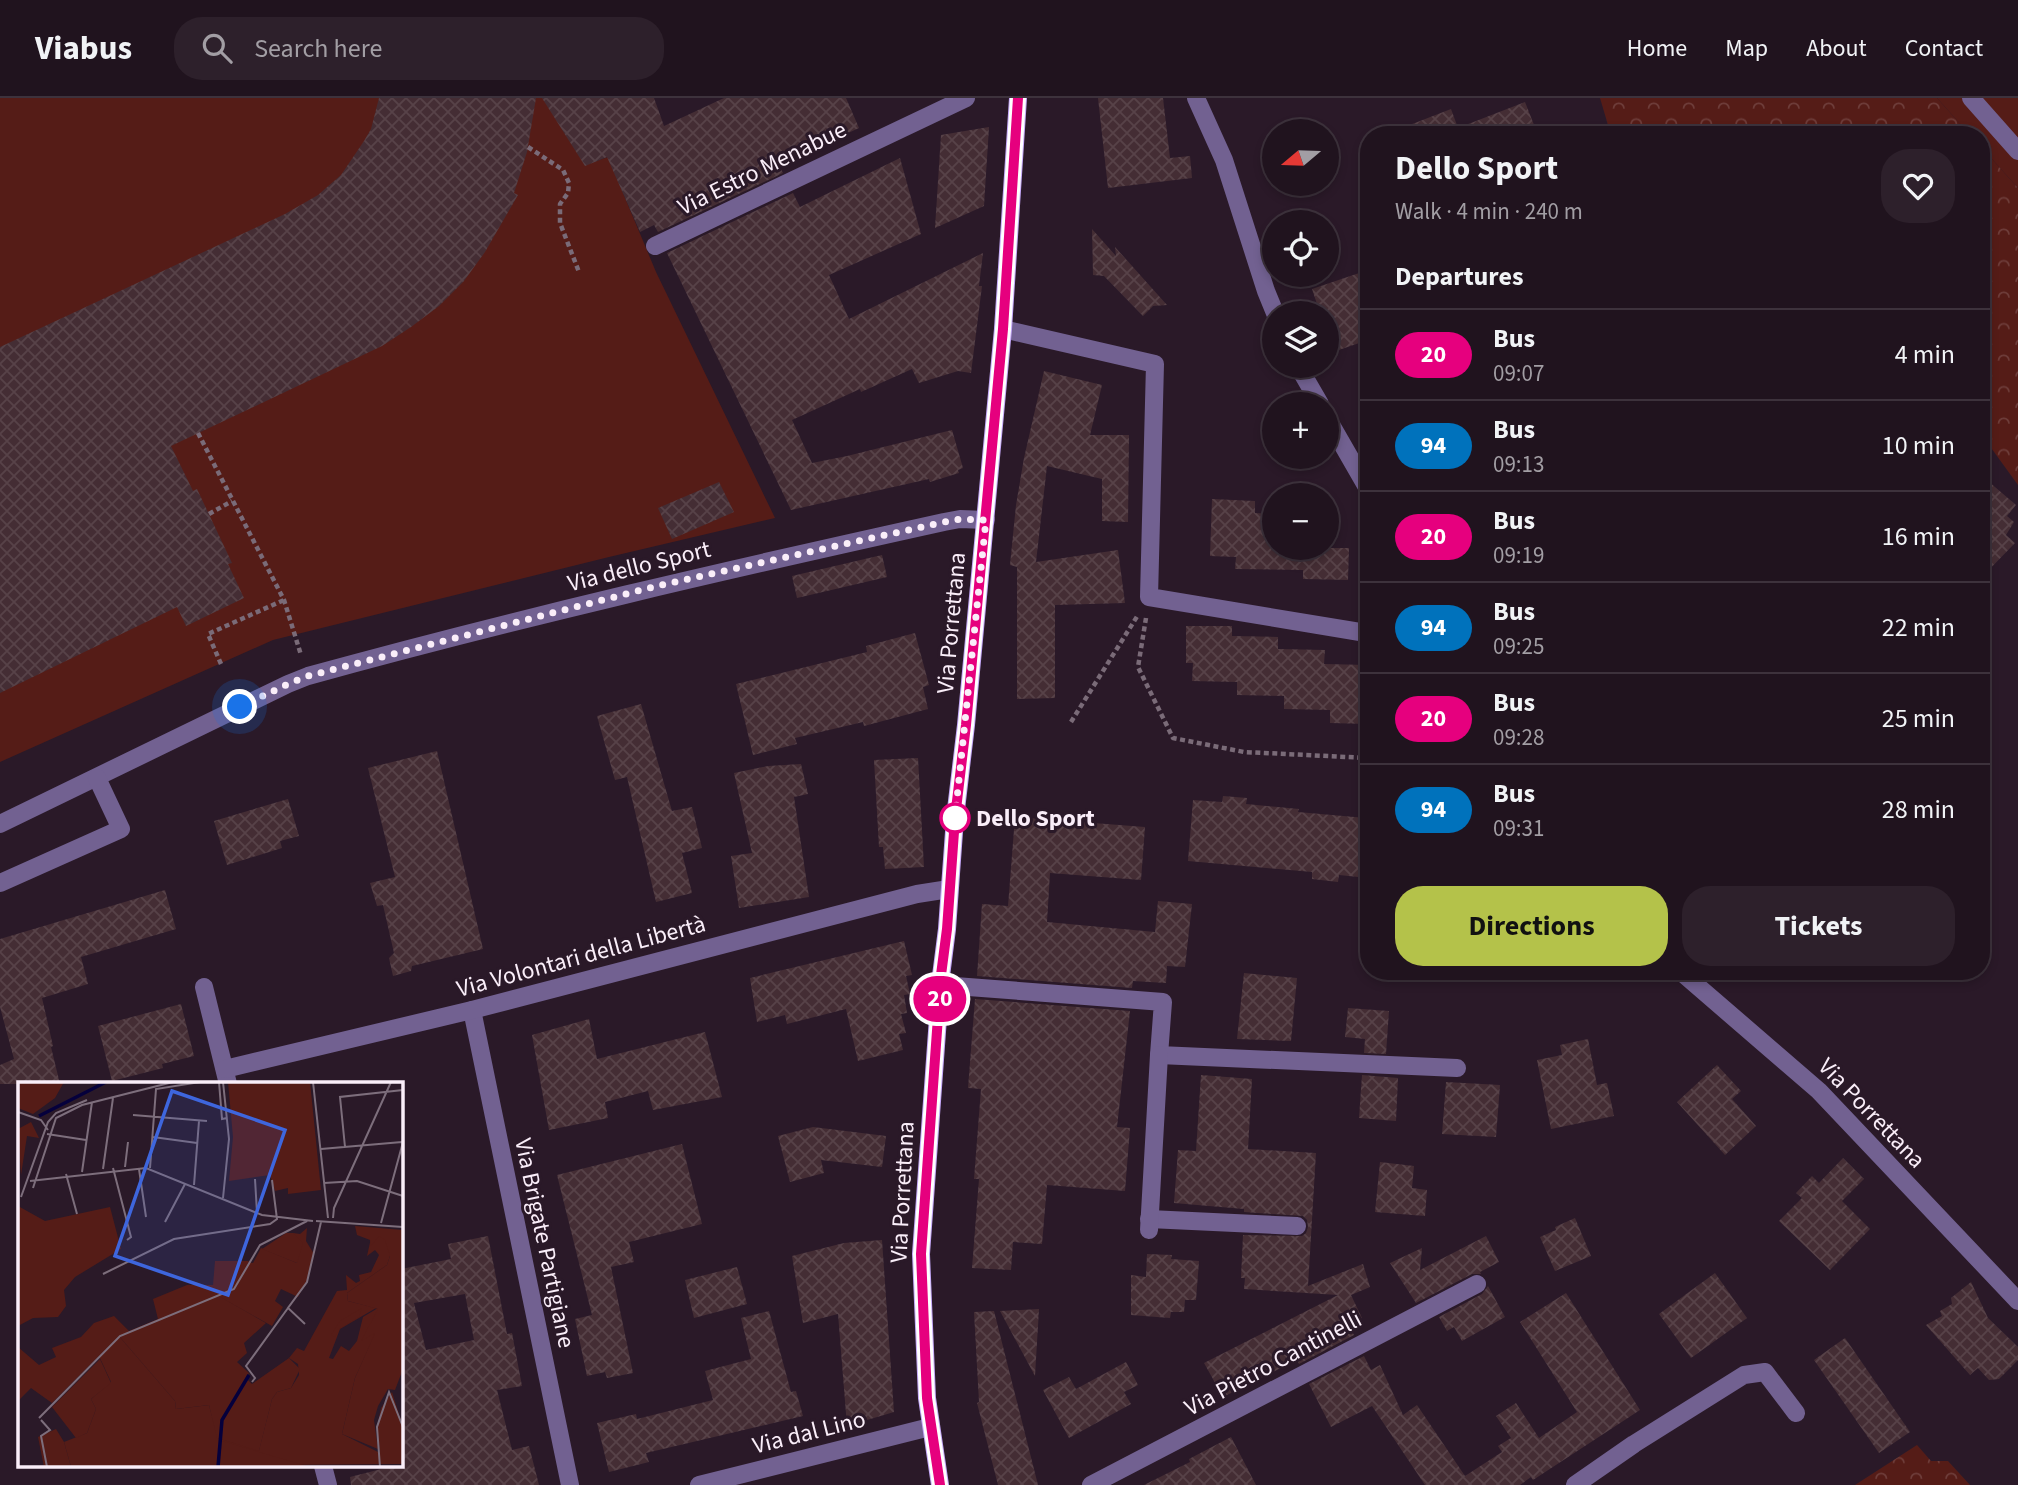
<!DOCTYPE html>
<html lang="en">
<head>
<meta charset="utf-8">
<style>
  :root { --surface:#20131e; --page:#2d202b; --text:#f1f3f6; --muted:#a29ea4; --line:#3d323c; --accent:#b4c24a }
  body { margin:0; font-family:"Source Sans 3",sans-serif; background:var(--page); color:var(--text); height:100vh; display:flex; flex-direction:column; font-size:26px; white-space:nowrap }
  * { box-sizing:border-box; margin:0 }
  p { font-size:23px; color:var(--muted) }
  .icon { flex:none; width:38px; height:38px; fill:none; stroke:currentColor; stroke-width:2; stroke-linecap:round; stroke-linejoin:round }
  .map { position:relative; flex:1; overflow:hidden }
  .drawer { position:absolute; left:1360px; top:28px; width:630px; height:854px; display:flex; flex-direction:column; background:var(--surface); border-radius:28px; box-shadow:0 4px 10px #0003,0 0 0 2px var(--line) }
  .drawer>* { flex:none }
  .badge { padding:0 14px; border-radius:23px; font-size:24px; line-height:46px }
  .needle { width:46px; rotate:251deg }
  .fabs { position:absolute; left:1262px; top:21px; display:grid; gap:14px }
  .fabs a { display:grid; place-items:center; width:77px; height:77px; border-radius:50%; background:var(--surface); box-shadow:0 4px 10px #0003,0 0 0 2px var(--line); font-size:35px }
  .you { position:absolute; width:35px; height:35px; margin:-18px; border:5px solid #fff; border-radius:50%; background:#1a73e8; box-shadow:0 0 0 10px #1a73e833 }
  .map>.badge { position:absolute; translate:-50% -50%; box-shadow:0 0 0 4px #fff }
  h2 { padding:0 35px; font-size:26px; line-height:63px }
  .round { display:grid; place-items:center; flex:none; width:74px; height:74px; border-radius:28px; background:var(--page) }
  .headline { display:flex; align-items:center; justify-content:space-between; height:119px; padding:0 35px }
  h1 { font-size:33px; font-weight:700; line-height:52px }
  .button { display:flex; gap:14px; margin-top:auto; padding:14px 35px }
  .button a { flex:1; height:80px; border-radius:28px; background:var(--accent); color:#111; font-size:28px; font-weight:700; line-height:80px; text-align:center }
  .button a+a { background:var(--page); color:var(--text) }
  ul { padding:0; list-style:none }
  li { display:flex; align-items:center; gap:21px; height:91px; padding:0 35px; border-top:2px solid var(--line) }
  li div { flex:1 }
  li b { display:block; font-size:26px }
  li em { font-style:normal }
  li .badge { min-width:77px; font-weight:700; text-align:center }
  header { display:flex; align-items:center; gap:42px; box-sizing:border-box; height:98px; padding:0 35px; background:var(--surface); border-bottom:2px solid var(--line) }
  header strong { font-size:33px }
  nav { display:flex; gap:38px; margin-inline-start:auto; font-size:24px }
  .search { width:490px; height:63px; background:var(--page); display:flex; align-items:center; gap:18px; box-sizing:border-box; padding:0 24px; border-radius:28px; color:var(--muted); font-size:26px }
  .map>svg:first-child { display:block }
  .grass { fill:#551c17 }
  .forest { fill:url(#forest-crowns) }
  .building { fill:url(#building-cross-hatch); fill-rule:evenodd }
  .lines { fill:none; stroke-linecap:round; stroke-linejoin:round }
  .path { stroke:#7a6b78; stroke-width:4.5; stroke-dasharray:5 3.5; stroke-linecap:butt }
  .minor { stroke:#726191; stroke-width:18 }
  .major { stroke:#c4a8f8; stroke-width:18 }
  .line-casing { stroke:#fff; stroke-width:16 }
  .line { stroke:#e6007e; stroke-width:10 }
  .walk { stroke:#faeef9; stroke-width:7; stroke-dasharray:0 12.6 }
  .stop-dot { fill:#fff; stroke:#e6007e; stroke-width:3.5 }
  .labels { text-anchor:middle; stroke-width:6; stroke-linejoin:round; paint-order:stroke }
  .street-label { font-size:24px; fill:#faeef9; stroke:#2a1928 }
  .stop-label { font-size:24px; font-weight:bold; fill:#faeef9; stroke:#2a1928; text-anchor:start }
  .inset-river { fill:none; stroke:#05003c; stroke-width:3.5 }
  .inset-road { fill:none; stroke:#7d6e7c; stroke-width:2 }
  .view { fill:#3e66dd; fill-opacity:0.15; stroke:#3e66dd; stroke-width:3.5 }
  .inset-edge { fill:none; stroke:#faeef9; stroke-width:3.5 }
</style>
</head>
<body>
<header>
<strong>Viabus</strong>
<div class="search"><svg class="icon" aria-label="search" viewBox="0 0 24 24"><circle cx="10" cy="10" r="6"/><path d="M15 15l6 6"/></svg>Search here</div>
<nav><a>Home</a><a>Map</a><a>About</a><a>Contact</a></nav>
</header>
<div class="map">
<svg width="2018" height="1387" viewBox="0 0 2018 1387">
  <defs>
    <pattern id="forest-crowns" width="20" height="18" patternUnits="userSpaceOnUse" patternTransform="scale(1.75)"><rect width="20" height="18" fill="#551c17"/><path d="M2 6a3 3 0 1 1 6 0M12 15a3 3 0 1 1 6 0" fill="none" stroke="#6e3d3a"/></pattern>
    <pattern id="building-cross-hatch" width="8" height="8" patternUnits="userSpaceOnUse" patternTransform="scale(1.75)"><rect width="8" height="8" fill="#442d34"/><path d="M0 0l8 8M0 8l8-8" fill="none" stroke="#574248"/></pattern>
  </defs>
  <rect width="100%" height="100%" fill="#2a1928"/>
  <!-- grass -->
  <g class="grass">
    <polygon points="0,0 549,0 585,67 608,59 656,174 775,420 609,459 273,542 0,664"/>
    <polygon points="1937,0 2018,0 2018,90 1981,49 1981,37 1970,37"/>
  </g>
  <!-- forest -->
  <g class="forest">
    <polygon points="1600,0 1937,0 1970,37 1611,37"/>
    <polygon points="1981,49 2018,90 2018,387 1989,347 1981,302"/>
    <polygon points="1917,1347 1931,1363 1948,1363 1970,1387 1855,1387"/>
  </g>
  <!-- building -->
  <g class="building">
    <polygon points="379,0 536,0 527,54 514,95 518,97 485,154 464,183 439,208 411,229 382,248 171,348 193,393 197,391 232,465 228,466 244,500 186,528 177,509 0,595 0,249 285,116 318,97 341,77 364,43 371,31"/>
    <polygon points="542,0 654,0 664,28 724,0 846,0 859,30 779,67 783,75 658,134 654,127 640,134 607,59 585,68"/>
    <polygon points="1098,0 1163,0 1170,60 1190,58 1192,80 1108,90"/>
    <polygon points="1525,4 1538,37 1389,37 1389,35 1451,11 1458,30"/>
    <polygon points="989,29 984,108 935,130 941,37"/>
    <polygon points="900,60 921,136 829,177 849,221 983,155 979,188 982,188 971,275 958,273 919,285 912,271 861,294 860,291 792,322 812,365 847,358 952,332 963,370 958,372 959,375 930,384 929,381 791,412 667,155 793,95 800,109"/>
    <polygon points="1092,131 1116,158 1115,149 1167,207 1153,208 1143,218 1104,178 1093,177"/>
    <polygon points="1368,172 1368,242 1336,253 1326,225 1326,215 1320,215 1312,191"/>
    <polygon points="1044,273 1102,287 1090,337 1129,337 1128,424 1102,423 1102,381 1047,368 1036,464 1118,452 1125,505 1055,507 1055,600 1017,601 1017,469 1010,467 1016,407 1024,360"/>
    <polygon points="1981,377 2016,407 2007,418 2014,424 2006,437 2015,445 1981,480"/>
    <polygon points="719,384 734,414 672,441 658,410"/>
    <polygon points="1212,401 1255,403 1255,415 1274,416 1274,450 1349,450 1348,482 1303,481 1303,472 1235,471 1236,459 1210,458"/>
    <polygon points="882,457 887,479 797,500 792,478"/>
    <polygon points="1186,528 1232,528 1232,538 1278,539 1278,551 1325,552 1324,566 1368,567 1368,626 1330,625 1330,612 1284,611 1284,598 1237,597 1237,584 1192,583 1193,565 1186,565"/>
    <polygon points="915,535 929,587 923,589 928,611 864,628 863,624 795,640 797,646 753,657 736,586 867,554 866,548"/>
    <polygon points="641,606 672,713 692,709 702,750 682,755 692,795 656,804 627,679 615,682 597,618"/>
    <polygon points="437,653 483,851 412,868 411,873 393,878 389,860 394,855 383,807 377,808 370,785 395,779 368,670"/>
    <polygon points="918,660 924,769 885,771 883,749 879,749 874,662"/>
    <polygon points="801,666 808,696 794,699 809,799 739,810 731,758 752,755 734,675 768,668"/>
    <polygon points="1223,698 1247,700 1246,706 1299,711 1298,714 1366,720 1363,752 1368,752 1368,780 1339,777 1338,784 1312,781 1312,774 1188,763 1193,702 1222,704"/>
    <polygon points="288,701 299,738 280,743 282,750 227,767 214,723"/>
    <polygon points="1015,719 1145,729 1141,782 1050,775 1047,824 1155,834 1158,803 1192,806 1185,869 1167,868 1166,885 1133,883 1132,890 977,878 982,806 1008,808"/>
    <polygon points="165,792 176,831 81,859 88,886 42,900 53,948 51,949 60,986 0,986 0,967 14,961 0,909 0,841"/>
    <polygon points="904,843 912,877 906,878 910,896 904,897 907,915 901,916 906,935 899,936 903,952 858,963 846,911 787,926 785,917 757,924 750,880"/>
    <polygon points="1244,875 1297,880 1291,943 1237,941"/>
    <polygon points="975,901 1130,913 1117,1029 1130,1030 1125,1093 1047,1087 1042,1146 1013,1144 1011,1172 972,1170 979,1081 974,1081 981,991 968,990"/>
    <polygon points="181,906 194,958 162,966 163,970 112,983 98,928"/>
    <polygon points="1348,910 1389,913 1386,956 1364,955 1365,941 1345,939"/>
    <polygon points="589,921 597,961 705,934 722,999 653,1012 648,993 605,1004 608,1020 549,1032 532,937"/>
    <polygon points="1588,941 1597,987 1607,985 1614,1018 1551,1031 1537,962 1562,957 1560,947"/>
    <polygon points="1717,967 1741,993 1732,1001 1756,1028 1725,1057 1677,1004"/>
    <polygon points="1201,977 1252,981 1248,1051 1316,1055 1308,1188 1363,1166 1370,1189 1351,1197 1362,1220 1348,1226 1354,1237 1299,1266 1297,1262 1223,1299 1204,1265 1338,1197 1244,1191 1245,1180 1241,1180 1243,1137 1302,1138 1306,1135 1308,1129 1307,1122 1303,1118 1244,1114 1244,1111 1174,1105 1178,1052 1196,1053"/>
    <polygon points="1362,977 1398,980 1396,1023 1359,1020"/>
    <polygon points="1446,984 1500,987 1496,1039 1442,1036"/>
    <polygon points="813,1029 886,1038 882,1069 821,1062 824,1075 790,1084 778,1038"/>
    <polygon points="682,1046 702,1126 629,1144 634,1164 611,1169 633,1275 607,1280 605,1274 587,1278 575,1221 592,1217 557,1077"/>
    <polygon points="1843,1060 1864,1081 1842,1103 1870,1131 1830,1172 1779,1123 1802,1100 1796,1095 1812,1078 1819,1085"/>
    <polygon points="1380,1064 1414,1068 1412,1090 1427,1092 1425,1118 1375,1114"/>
    <polygon points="1575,1120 1591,1158 1555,1173 1540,1139 1556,1132 1555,1129"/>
    <path d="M488 1138 507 1236 512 1235 522 1288 497 1292 512 1352 529 1348 539 1387H351L350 1379 393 1368H401V1366L405 1364 401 1348V1171L451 1161 448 1146ZM465 1196 474 1242 426 1252 414 1205Z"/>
    <polygon points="1486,1138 1499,1164 1480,1174 1481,1176 1472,1176 1416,1205 1390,1165 1422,1150 1420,1172"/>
    <polygon points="882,1142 894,1314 847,1328 838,1216 803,1225 792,1158 844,1145"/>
    <polygon points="1147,1156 1172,1157 1171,1161 1199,1163 1196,1202 1185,1202 1184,1214 1171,1214 1170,1220 1131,1217 1131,1177 1146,1179"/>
    <polygon points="737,1169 747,1206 694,1220 685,1182"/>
    <polygon points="1715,1175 1747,1220 1691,1260 1659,1216"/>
    <polygon points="1971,1184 1988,1220 2018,1249 2018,1262 1999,1281 1989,1282 1978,1270 1970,1277 1926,1227 1942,1218 1940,1213 1952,1206 1951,1200"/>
    <polygon points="1488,1188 1505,1219 1462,1243 1454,1229 1447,1233 1439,1219 1482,1196"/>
    <polygon points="1566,1195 1640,1312 1533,1382 1531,1379 1520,1387 1425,1387 1372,1308 1331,1329 1309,1286 1364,1258 1371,1272 1380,1267 1403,1317 1417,1307 1465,1378 1502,1354 1498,1348 1511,1340 1496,1318 1516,1305 1539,1340 1577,1314 1520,1224"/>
    <polygon points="1039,1211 1035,1278 1000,1213"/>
    <polygon points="769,1213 791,1294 796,1293 803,1318 646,1355 649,1364 609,1374 597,1325 636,1316 637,1321 713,1302 705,1273 751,1261 741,1220"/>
    <polygon points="994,1213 1038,1387 998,1387 977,1305 979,1304 974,1214"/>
    <polygon points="1845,1240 1910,1334 1879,1355 1814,1262"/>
    <polygon points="1126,1264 1138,1287 1124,1294 1131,1306 1069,1340 1043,1292 1069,1279 1076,1291"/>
    <polygon points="1231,1339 1256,1387 1144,1387 1190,1364 1189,1361"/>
  </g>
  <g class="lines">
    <!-- path -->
    <g class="path">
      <polyline points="528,49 563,72 569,85 568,95 560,106 560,125 579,174"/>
      <polyline points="198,335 284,502 301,557"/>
      <polyline points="209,416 232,403"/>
      <polyline points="1146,520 1138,569 1173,640 1244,654 1368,660"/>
      <polyline points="221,566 208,536 284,502"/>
      <polyline points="1071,624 1138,517"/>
    </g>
    <!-- minor -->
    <g class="minor">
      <polyline points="1196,0 1224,62 1266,193 1275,215"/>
      <polyline points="1971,0 2018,53"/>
      <polyline points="655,148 966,0"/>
      <polyline points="1003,231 1155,266 1149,499 1360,534"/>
      <polyline points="1298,268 1320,306"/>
      <polyline points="1326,318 1368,391"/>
      <path d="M0 726 288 586 308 578C518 520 731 471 944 424L960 421 986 422"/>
      <polyline points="0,785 121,731 97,680"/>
      <polyline points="1680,873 1819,993 2018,1203"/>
      <polyline points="942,887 1163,904 1159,957 1457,970"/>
      <polyline points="204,889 228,986"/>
      <polyline points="472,912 570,1387"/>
      <polyline points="225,971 472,912 917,796 949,791"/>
      <polyline points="1149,1121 1297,1128"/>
      <polyline points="1149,1132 1159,957"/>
      <polyline points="323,1368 328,1387"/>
      <polyline points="699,1387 930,1329"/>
      <polyline points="1091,1387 1477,1186"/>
      <polyline points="1575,1387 1634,1346 1744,1277 1765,1274 1796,1315"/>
    </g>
    <!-- major -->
    <polyline class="major" points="940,1387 927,1300 921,1156 941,878 947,831 955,720 966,627 1003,231 1018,0"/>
  </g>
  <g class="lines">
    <defs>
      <polyline id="line" points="940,1387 927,1300 921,1156 941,877 947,831 955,720 966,627 1003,231 1018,0"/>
    </defs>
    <!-- line casing -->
    <use href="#line" class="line-casing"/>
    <!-- line -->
    <use href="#line" class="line"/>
    <!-- walk -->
    <polyline class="walk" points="240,609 288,586 308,578 657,488 944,424 960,421 986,422 955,720"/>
  </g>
  <!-- markers -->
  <circle class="stop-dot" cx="955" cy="720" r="14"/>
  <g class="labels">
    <!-- street labels -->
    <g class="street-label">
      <text transform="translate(762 70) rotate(-26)" y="8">Via Estro Menabue</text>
      <text transform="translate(639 468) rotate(-14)" y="8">Via dello Sport</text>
      <text transform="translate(951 525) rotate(-85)" y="8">Via Porrettana</text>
      <text transform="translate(581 858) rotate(-15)" y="8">Via Volontari della Libertà</text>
      <text transform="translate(1872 1015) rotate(46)" y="8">Via Porrettana</text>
      <text transform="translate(902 1094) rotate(-87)" y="8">Via Porrettana</text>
      <text transform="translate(545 1145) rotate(78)" y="8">Via Brigate Partigiane</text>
      <text transform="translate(1273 1265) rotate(-28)" y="8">Via Pietro Cantinelli</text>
      <text transform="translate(809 1334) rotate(-14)" y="8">Via dal Lino</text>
    </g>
    <!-- stop labels -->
    <g class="stop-label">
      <text x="976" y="728">Dello Sport</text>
    </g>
  </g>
  <!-- overview -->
  <g transform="translate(18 984)">
    <rect width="385" height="385" fill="#2a1928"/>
    <path d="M210 0H292L303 108 270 112V106L257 109 252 93 211 99 215 55ZM289 146 288 159 296 172 289 198 280 215 263 207 257 219 265 225 254 244 198 213 230 180 235 181 243 166 279 181 275 151 282 152ZM368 150 384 155 370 165 380 176 372 174 369 183 329 211 330 219 358 226 322 247 311 276 315 277 323 264 331 269 339 259 345 235 360 226 368 229 385 208V284L377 305 368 307 359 324 355 338 358 365 325 351 338 297 366 233 337 296 324 352 362 371 359 345 363 326 374 310 385 345V382L53 385 46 360 69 351 78 327 73 317 93 300 81 274 101 254 157 319 158 327 191 323 200 356 241 368 254 317 259 310 273 306 281 293 280 282 271 276 279 266 286 269 319 209 329 208 328 193 338 201 342 199 341 193 353 190 361 173 357 168 349 174 353 156Z" fill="#551c17"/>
    <path d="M2 0H46L37 16 15 32 0 26ZM13 40 21 56 9 54 3 93 0 47ZM0 124 27 139 92 125 103 167 57 195 46 208 48 224 40 235 15 236 0 244ZM337 144 385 148V287L377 308 370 307 360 324 356 338 360 367 324 352 337 296 357 251 343 259 360 227 330 219 329 211 369 183 372 174 367 158 361 154 353 164 352 158 339 153ZM268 151H275L285 161 279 181 244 167ZM197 179H231L219 202 199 213 248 241 226 261 229 271 219 280 231 291 228 296 234 302 271 276 282 287 273 306 259 310 254 317 241 369 199 356 191 323 158 327 157 319 101 254 34 321 13 306 0 319V265L21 283 38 275 34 266 63 255 76 241 96 234 111 249 140 237 135 217 169 203H195ZM344 226 341 235 321 247 317 255 313 253 322 239ZM82 277 93 301 73 317 78 327 69 351 58 356 34 325ZM38 347 46 360 53 385H26L20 355ZM204 359 292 385H201Z" fill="#551c17"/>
    <path class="inset-river" d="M21 34 88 0M200 385 204 338 231 293"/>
    <path class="inset-road" d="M201 0 204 37 209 36M205 0 211 57 205 116M295 0 310 136M0 30 23 38 30 48M115 33 189 39M29 52 68 58M135 55 179 61M327 65 322 15 385 8M303 67 384 60M107 85 110 60M95 86 113 155 109 158M132 86 138 7 182 0M85 87 95 16M121 87 128 135M64 90 74 20M48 92 59 132M237 97 239 131M12 99 128 86 244 133 295 139M306 101 339 99 385 114M176 103 181 39M15 106 38 36 64 23 155 0M3 115 30 40 38 31 69 18M315 136 316 126 373 0M298 139 385 145M147 140 167 102M363 141 385 60M85 192 156 157 252 142 259 137 254 98M287 242 270 226 289 200 303 140M234 300 237 296 228 284 270 226M21 336 102 254 216 207 242 163 289 139M23 338 32 348 23 354 29 385M362 385 359 345 371 310 385 345"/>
    <path class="view" d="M154 9 267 48 210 213 97 174Z"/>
    <rect width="385" height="385" class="inset-edge"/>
  </g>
</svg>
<div class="fabs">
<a><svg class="needle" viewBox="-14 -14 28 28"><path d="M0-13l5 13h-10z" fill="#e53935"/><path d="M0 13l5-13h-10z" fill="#a29ea4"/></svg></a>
<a><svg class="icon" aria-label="locate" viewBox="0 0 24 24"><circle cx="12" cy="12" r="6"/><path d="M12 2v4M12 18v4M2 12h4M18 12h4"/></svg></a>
<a><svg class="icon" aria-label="layers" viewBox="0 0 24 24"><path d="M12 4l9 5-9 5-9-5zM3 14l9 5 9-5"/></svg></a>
<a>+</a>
<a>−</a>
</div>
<div class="you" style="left:240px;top:609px"></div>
<b class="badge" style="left:940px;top:901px;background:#e6007e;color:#fff">20</b>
<section class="drawer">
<div class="headline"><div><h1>Dello Sport</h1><p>Walk · 4 min · 240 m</p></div><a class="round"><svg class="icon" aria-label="heart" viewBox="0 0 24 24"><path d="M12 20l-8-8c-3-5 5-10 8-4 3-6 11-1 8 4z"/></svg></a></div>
<h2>Departures</h2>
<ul>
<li><span class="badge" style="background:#e6007e;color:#fff">20</span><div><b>Bus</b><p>09:07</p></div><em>4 min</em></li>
<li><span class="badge" style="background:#0072bc;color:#fff">94</span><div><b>Bus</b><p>09:13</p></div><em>10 min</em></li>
<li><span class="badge" style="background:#e6007e;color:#fff">20</span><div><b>Bus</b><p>09:19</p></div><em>16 min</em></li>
<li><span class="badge" style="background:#0072bc;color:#fff">94</span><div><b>Bus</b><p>09:25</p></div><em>22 min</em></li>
<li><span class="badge" style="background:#e6007e;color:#fff">20</span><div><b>Bus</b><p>09:28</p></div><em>25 min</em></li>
<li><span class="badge" style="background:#0072bc;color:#fff">94</span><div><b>Bus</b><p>09:31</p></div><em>28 min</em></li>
</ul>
<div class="button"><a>Directions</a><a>Tickets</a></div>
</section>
</div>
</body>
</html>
